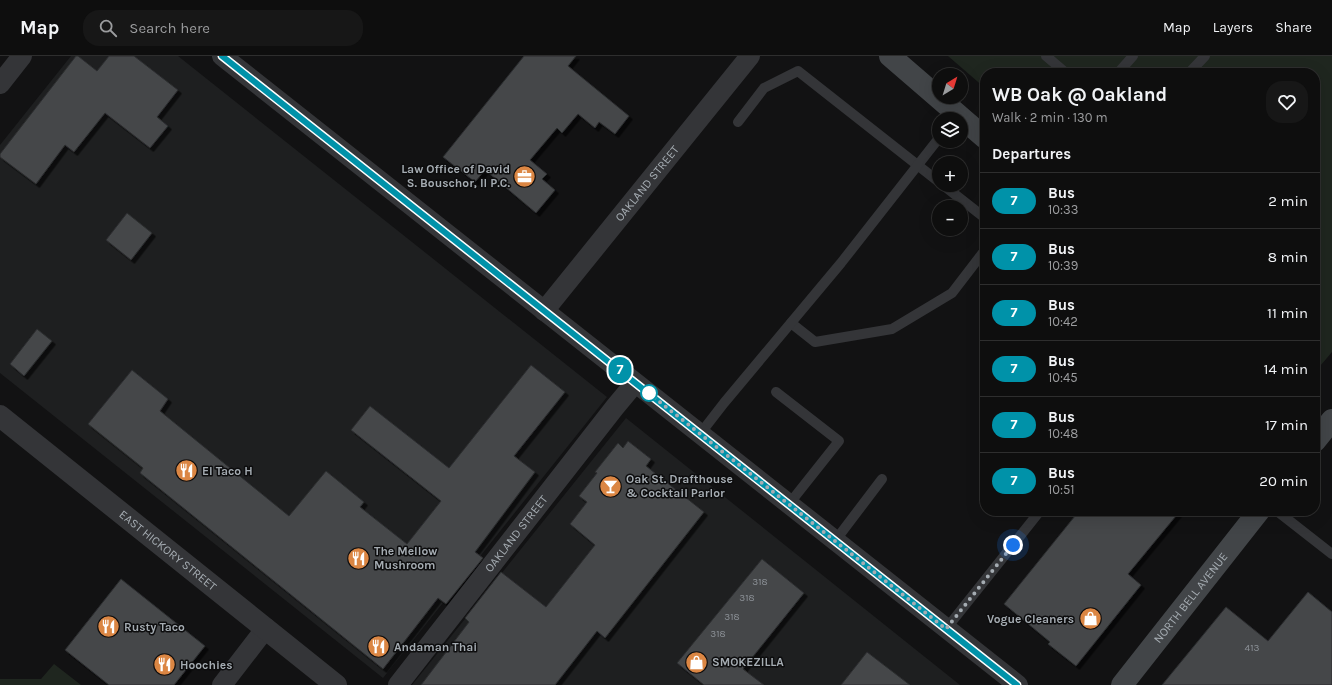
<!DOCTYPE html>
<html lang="en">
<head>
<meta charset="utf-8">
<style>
  :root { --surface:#0e0e0e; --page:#171717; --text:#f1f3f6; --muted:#9b9c9e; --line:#2e2e2e }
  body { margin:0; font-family:Karla,sans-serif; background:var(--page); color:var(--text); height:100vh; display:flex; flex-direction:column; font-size:15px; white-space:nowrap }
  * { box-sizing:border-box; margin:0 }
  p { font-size:13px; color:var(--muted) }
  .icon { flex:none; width:22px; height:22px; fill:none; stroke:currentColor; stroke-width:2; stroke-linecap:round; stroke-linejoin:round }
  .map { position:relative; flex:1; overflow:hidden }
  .side { position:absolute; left:980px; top:12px; width:340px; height:448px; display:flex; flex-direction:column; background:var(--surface); border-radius:16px; box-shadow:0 4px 16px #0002,0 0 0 1px var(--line) }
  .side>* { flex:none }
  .badge { padding:0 8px; border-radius:13px; font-size:14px; line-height:26px }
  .needle { width:26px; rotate:38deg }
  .buttons { position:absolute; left:932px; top:12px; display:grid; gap:8px }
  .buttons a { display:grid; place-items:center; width:36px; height:36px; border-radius:50%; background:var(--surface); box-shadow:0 4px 16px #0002,0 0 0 1px var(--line); font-size:20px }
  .you { position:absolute; width:20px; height:20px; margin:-10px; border:3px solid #fff; border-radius:50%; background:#1a73e8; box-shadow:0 0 0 6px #1a73e833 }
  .map>.badge { position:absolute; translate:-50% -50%; box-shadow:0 0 0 2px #fff }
  h2 { padding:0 12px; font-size:15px; line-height:36px }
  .round { display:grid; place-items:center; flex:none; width:42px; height:42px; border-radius:16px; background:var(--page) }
  .summary { display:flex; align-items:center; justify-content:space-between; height:68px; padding:0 12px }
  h1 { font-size:19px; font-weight:700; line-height:30px }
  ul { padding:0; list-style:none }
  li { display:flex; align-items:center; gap:12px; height:56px; padding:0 12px; border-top:1px solid var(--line) }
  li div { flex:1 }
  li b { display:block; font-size:15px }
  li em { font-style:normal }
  li .badge { min-width:44px; font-weight:700; text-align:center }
  header { display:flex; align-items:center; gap:24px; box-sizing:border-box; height:56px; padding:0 20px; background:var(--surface); border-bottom:1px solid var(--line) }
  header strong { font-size:19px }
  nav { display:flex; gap:22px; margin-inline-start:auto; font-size:14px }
  .search { width:280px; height:36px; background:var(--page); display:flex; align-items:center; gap:10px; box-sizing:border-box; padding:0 14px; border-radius:16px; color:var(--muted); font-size:15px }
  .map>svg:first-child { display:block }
  .built { fill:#1e1f20 }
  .green { fill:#1f261f }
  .building { fill:#444648; stroke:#2c2d2f; filter:url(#shadow) }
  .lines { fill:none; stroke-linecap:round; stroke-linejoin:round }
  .service { stroke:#343538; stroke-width:10 }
  .minor { stroke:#343538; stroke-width:20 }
  .tertiary { stroke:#343538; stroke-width:22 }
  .secondary { stroke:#424548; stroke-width:22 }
  .line-casing { stroke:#fff; stroke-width:9 }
  .line { stroke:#0092a9; stroke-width:6 }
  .walk { stroke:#a5acb2; stroke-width:4; stroke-dasharray:0 7.2 }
  .stop-dot { fill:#fff; stroke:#0092a9; stroke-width:2 }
  .labels { text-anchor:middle; stroke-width:3; stroke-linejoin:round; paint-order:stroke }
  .number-label { font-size:10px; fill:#8d9298 }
  .poi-label { font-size:12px; font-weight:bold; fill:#a5acb2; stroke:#0d0d0e; text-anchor:start }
  .street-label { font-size:12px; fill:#a5acb2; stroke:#0d0d0e }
</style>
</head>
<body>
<header>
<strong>Map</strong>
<div class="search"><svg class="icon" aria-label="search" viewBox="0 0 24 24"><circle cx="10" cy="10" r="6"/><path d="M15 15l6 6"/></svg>Search here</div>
<nav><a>Map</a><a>Layers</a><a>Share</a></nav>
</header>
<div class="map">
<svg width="1332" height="629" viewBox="0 0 1332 629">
  <defs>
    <filter id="shadow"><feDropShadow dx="3.5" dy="3.5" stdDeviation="0" flood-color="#0009"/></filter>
  </defs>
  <rect width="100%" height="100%" fill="#121213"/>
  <!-- built -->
  <g class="built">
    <polygon points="71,0 178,0 607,341 383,622 0,317 0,89"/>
    <polygon points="626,362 960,629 412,629"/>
  </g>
  <!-- green -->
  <g class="green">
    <polygon points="948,0 1332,0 1332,296 1315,316 1315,17 985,17 985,32"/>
    <polygon points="54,608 81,629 0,629 0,623 41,623"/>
  </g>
  <!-- building -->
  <g class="building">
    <polygon points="76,0 78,0 97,15 109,0 134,0 178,34 157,61 168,70 150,92 105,57 74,96 65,89 36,128 0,101 0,98"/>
    <polygon points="524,0 576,0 568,10 629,60 615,78 599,66 595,72 578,58 562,77 557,72 530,104 547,118 542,123 555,134 536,157 485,114 475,126 443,101"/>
    <polygon points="127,157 152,177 131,204 106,184"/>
    <polygon points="37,273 52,285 24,320 10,308"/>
    <polygon points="531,309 565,336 514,400 535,416 475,496 483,502 446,548 438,542 383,613 140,417 143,412 88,368 132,314 168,343 160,355 289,460 326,415 364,446 360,451 407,488 441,445 351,374 370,350 449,412"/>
    <polygon points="628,385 651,403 646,410 704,456 605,582 597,575 555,629 421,629 469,566 465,562 501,516 546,551 595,489 570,468 587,446 579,440 597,417 595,416 618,387 623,392"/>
    <polygon points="1079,455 1180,455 1128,518 1141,529 1076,610 1048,588 1050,586 1004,548"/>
    <polygon points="762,503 804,537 743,613 764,629 704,629 677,607"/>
    <polygon points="121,523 205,590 174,629 109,629 65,594"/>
    <polygon points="1308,536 1332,556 1332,629 1162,629 1226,551 1268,585"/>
    <polygon points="867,596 910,629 841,629"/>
  </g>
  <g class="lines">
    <!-- service -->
    <g class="service">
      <polyline points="1046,0 1066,17"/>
      <polyline points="1118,17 1133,0"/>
      <polyline points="1189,17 1205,0"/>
      <polyline points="738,66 764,32 798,15 939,126"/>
      <polyline points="943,129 985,162"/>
      <polyline points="791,267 815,286 892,273 952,237 985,194"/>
      <polyline points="776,336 839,385 789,448"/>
      <polyline points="700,378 724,347 841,207 939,82"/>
      <polyline points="1277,455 1332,498"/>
      <polyline points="835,485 882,423"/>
      <polyline points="946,573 1040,455"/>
    </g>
    <!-- minor -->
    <g class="minor">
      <polyline points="222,0 1018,629"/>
      <polyline points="0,28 22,0"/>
      <path id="s1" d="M544 255 750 0"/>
      <polyline points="222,629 266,572"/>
      <path id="s2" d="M398 629 615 351 635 327"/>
    </g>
    <!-- tertiary -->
    <path class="tertiary" id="s3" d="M0 360 336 629"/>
    <!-- secondary -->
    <g class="secondary">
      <polyline points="890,0 985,82"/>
      <polyline points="1315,385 1332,364"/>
      <path id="s4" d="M1122 629 1259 455"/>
    </g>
  </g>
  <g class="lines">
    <defs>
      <polyline id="line" points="222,0 1017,629"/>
    </defs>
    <!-- line casing -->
    <use href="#line" class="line-casing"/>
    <!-- line -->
    <use href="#line" class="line"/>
    <!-- walk -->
    <polyline class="walk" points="649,337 646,335 946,573 1013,489"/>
  </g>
  <!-- icons -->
  <defs>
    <symbol id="office-disc" viewBox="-11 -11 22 22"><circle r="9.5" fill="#db8643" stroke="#0d0d0e"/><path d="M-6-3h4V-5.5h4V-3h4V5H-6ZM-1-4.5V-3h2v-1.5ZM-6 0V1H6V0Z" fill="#fff"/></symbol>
    <symbol id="restaurant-disc" viewBox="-11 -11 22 22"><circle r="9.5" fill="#db8643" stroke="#0d0d0e"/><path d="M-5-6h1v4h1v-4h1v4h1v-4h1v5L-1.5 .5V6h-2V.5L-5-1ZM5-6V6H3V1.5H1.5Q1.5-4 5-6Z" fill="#fff"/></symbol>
    <symbol id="bar-disc" viewBox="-11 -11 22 22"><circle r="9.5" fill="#db8643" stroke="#0d0d0e"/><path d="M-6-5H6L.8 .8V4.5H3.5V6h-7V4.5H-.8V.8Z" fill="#fff"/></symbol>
    <symbol id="shop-disc" viewBox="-11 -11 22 22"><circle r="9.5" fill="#db8643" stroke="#0d0d0e"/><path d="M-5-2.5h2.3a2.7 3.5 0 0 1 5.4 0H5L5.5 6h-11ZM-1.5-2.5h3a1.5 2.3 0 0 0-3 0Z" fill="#fff"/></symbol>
  </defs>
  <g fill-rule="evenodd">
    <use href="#office-disc" x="512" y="108" width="25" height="25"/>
    <use href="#restaurant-disc" x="174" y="402" width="25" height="25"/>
    <use href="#bar-disc" x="598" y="418" width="25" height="25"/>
    <use href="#restaurant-disc" x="346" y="490" width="25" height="25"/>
    <use href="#shop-disc" x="1078" y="550" width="25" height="25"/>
    <use href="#restaurant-disc" x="96" y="558" width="25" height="25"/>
    <use href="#restaurant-disc" x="366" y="578" width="25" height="25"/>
    <use href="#shop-disc" x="684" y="594" width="25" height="25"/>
    <use href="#restaurant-disc" x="152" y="596" width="25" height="25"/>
  </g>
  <!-- markers -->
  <circle class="stop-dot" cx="649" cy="337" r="8"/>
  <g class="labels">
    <!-- number labels -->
    <g class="number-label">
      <text x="760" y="529">318</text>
      <text x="747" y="545">318</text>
      <text x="732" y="564">318</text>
      <text x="718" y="581">318</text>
      <text x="1252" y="595">413</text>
    </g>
    <!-- poi labels -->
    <g class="poi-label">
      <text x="510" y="117" text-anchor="end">Law Office of David<tspan x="510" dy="14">S. Bouschor, II P.C.</tspan></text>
      <text x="202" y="419">El Taco H</text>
      <text x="626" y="427">Oak St. Drafthouse<tspan x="626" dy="14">&amp; Cocktail Parlor</tspan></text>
      <text x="374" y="499">The Mellow<tspan x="374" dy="14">Mushroom</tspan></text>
      <text x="1074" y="567" text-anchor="end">Vogue Cleaners</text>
      <text x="124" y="575">Rusty Taco</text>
      <text x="394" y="595">Andaman Thai</text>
      <text x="712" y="610">SMOKEZILLA</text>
      <text x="180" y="613">Hoochies</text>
    </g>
    <!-- street labels -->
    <g class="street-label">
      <text dy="4" stroke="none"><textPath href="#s1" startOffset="164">OAKLAND STREET</textPath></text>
      <text dy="4" stroke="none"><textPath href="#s2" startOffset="192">OAKLAND STREET</textPath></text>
      <text dy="4" stroke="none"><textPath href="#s3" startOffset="215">EAST HICKORY STREET</textPath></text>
      <text dy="4" stroke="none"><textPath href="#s4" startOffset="111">NORTH BELL AVENUE</textPath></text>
    </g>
  </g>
</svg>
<div class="buttons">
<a><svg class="needle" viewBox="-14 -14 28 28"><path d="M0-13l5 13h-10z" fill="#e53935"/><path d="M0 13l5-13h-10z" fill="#9b9c9e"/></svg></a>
<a><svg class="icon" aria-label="layers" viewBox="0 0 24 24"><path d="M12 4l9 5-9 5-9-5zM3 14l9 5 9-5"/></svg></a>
<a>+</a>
<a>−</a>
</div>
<div class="you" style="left:1013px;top:489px"></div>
<b class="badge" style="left:620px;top:314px;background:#0092a9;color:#fff">7</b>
<section class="side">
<div class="summary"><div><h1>WB Oak @ Oakland</h1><p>Walk · 2 min · 130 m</p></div><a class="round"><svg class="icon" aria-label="heart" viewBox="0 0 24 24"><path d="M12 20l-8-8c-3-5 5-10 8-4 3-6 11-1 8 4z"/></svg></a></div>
<h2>Departures</h2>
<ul>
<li><span class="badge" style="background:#0092a9;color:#fff">7</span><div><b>Bus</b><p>10:33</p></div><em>2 min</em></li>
<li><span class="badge" style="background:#0092a9;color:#fff">7</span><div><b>Bus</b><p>10:39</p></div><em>8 min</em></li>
<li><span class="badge" style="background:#0092a9;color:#fff">7</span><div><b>Bus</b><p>10:42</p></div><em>11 min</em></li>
<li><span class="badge" style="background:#0092a9;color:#fff">7</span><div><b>Bus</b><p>10:45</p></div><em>14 min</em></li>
<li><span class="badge" style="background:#0092a9;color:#fff">7</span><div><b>Bus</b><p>10:48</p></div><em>17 min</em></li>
<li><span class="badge" style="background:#0092a9;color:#fff">7</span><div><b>Bus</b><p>10:51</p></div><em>20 min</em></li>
</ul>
</section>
</div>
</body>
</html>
